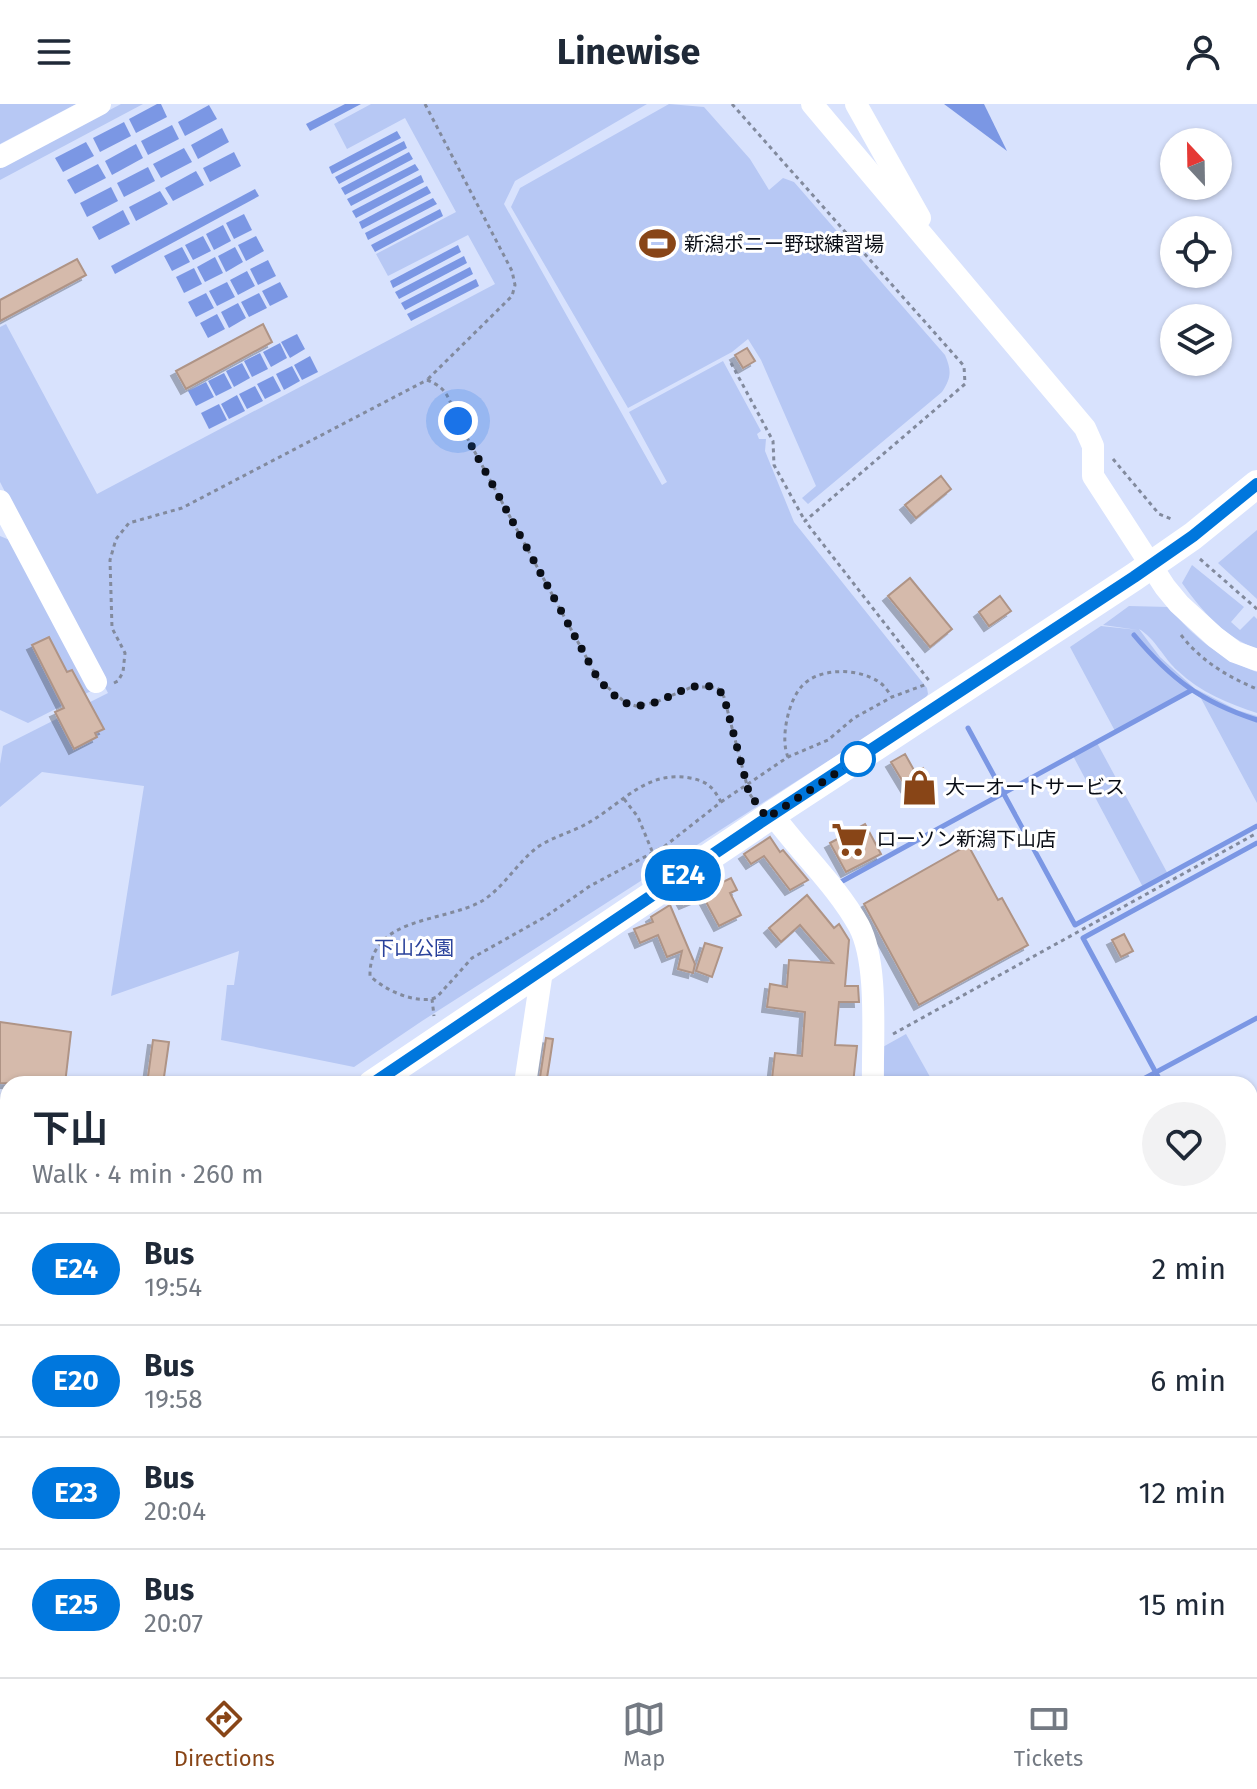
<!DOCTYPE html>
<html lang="en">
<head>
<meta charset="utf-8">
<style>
  :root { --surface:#fff; --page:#f2f2f3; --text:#1f2937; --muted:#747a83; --line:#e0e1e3; --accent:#884517 }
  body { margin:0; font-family:"Fira Sans","Noto Sans JP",sans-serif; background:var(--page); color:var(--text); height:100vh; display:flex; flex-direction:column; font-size:30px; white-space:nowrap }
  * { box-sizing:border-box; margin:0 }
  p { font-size:26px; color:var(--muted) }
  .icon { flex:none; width:44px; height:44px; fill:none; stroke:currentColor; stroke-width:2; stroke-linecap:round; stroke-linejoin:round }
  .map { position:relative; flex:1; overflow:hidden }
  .drawer { position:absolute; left:0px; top:972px; width:1258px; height:602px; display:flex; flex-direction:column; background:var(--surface); border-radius:24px 24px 0 0; box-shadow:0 2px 6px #0004 }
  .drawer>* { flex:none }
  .badge { padding:0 16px; border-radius:26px; font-size:28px; line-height:52px }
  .needle { width:52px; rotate:338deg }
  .tools { position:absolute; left:1160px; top:24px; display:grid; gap:16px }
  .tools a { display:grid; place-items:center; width:72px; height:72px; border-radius:50%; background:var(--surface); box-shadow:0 2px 6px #0004; font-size:40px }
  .you { position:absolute; width:40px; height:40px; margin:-20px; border:6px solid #fff; border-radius:50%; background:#1a73e8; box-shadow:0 0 0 12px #1a73e833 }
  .map>.badge { position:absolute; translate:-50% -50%; box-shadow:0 0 0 4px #fff }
  .round { display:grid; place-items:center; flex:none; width:84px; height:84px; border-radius:42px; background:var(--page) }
  .headline { display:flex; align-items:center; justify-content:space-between; height:136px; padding:0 32px }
  h1 { font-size:38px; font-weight:700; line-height:60px }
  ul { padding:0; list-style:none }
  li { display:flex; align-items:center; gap:24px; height:112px; padding:0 32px; border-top:2px solid var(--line) }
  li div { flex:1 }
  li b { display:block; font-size:30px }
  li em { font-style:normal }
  li .badge { min-width:88px; font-weight:700; text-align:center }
  header { display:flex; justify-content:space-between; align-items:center; height:104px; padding:0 32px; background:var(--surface); font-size:36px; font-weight:700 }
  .dock { display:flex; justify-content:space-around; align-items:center; height:112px; border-top:2px solid var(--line); background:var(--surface); font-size:22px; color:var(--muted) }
  .dock a { display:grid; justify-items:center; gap:4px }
  .dock .on { color:var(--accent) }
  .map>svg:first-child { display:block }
  .green { fill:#b7c8f4 }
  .water { fill:#7b97e4 }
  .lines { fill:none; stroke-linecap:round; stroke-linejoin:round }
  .stream { stroke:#7b97e4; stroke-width:5 }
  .building { fill:#d5baab; stroke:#af9486; stroke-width:2; filter:url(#shadow) }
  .path { stroke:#828a9d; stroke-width:3; stroke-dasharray:4 4; stroke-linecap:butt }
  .minor { stroke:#fff; stroke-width:22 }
  .major { stroke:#fff; stroke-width:28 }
  .highway { stroke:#fff; stroke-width:32 }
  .line-casing { stroke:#fff; stroke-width:18 }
  .line { stroke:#07d; stroke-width:12 }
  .walk { stroke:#0a0e16; stroke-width:8; stroke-dasharray:0 14.4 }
  .stop-dot { fill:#fff; stroke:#07d; stroke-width:4 }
  .labels { text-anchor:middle; stroke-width:6; stroke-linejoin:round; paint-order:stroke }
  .poi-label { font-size:20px; fill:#0a0e16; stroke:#fff; text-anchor:start }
  .park-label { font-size:20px; fill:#2a429b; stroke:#fff }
</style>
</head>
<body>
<header><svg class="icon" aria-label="menu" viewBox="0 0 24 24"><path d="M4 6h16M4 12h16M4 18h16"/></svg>Linewise<svg class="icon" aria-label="person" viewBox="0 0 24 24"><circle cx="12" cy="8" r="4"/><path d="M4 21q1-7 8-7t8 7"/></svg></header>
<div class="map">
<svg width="1257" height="1573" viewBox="0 0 1257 1573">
  <defs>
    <filter id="shadow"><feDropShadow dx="-5" dy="5" stdDeviation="0" flood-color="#0004"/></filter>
  </defs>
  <rect width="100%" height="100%" fill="#d8e2fd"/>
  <!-- green -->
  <g class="green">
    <polygon points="0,0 76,0 0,40"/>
    <polygon points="121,0 143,0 0,76 0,64"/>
    <polygon points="371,0 647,0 515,77 504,100 662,381 667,378 629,308 723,257 761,327 757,330 759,335 766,335 765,347 794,418 927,584 928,590 925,595 422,917 354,963 221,936 227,881 234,881 239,847 111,892 144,682 42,668 0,703 0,660 3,642 108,589 0,378 0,223 6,220 97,390 495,180 468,131 388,172 376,150 456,108 405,14 347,45 334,20"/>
    <path d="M669 0 704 3 750 55 769 86 783 74 794 78 945 251C952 267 951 274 942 288L808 400 802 394 816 382 761 256 748 235 732 248 628 304 511 103 520 84Z"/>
    <polygon points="1257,426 1257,495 1218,459"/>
    <polygon points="0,432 12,437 91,587 28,619 0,606"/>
    <path d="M1192 461 1244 503 1231 518 1240 526 1254 512 1257 515V545C1224 533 1202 507 1182 479Z"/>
    <path d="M1129 502 1169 503C1193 533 1221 555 1257 568V609C1229 600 1200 588 1178 567 1164 555 1155 534 1139 525L1160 553 1193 583 1115 627 1070 543 1101 522 1138 526 1103 521Z"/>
    <polygon points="1196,585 1237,606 1257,612 1257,699"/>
    <polygon points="1096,637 1169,772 1144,785 1072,650"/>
    <polygon points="906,930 934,980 883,980 881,944"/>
  </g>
  <!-- water -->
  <g class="water">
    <polygon points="157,0 161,0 167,13 136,29 129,15"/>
    <polygon points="345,0 361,0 310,27 306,20"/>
    <polygon points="944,0 984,0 1007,47"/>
    <polygon points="209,1 217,15 185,32 178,18"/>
    <polygon points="124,18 131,32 100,48 93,34"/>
    <polygon points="172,21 179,35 148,51 141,37"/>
    <polygon points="222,24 229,38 198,55 191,41"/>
    <polygon points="397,27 401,34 332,70 329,63"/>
    <polygon points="404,37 407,44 339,80 335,73"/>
    <polygon points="86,38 94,52 63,68 55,54"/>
    <polygon points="136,40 143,54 112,71 105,57"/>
    <polygon points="184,44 192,58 161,74 153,60"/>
    <polygon points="234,48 241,62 210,78 203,64"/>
    <polygon points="409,48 413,55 345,91 341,84"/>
    <polygon points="98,60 106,74 75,90 67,76"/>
    <polygon points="415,60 419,66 351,102 347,95"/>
    <polygon points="148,63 155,77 124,93 117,79"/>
    <polygon points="196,67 204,81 173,97 165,84"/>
    <polygon points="421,71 424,78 356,114 352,107"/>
    <polygon points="427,82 431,89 362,125 359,118"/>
    <polygon points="111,83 118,97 87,113 80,99"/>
    <polygon points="255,85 259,92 115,170 111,162"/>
    <polygon points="160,87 168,100 136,117 129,103"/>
    <polygon points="433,94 437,100 368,136 365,129"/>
    <polygon points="440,105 443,112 375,148 371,141"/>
    <polygon points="123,106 130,120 99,136 92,123"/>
    <polygon points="244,110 252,126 234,135 226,119"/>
    <polygon points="223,121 231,137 214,146 206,130"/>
    <polygon points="203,132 211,147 193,156 185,141"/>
    <polygon points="256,132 264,147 246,157 238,141"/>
    <polygon points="458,141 461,148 393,184 390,177"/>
    <polygon points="182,143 190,158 172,167 164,152"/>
    <polygon points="235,143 243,158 226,168 218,152"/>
    <polygon points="464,152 467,159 399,195 395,188"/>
    <polygon points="215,153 223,169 205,178 197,163"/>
    <polygon points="268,156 276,172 258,181 250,165"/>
    <polygon points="470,163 473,170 405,206 401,199"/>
    <polygon points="194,164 202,180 184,189 176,173"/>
    <polygon points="247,167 255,182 238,191 230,176"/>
    <polygon points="476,175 479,182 411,217 407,210"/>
    <polygon points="227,178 235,193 217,202 209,187"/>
    <polygon points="280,178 288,193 270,202 262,187"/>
    <polygon points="206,189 214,204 196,213 188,198"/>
    <polygon points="259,189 267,204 249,213 241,198"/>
    <polygon points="238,199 246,214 229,224 221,208"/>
    <polygon points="217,210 225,225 208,234 200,219"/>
    <polygon points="297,230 305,245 290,254 281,238"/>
    <polygon points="280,239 287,254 271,263 263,248"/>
    <polygon points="260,249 268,265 252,273 244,257"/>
    <polygon points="310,252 318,268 302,276 294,261"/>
    <polygon points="242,259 250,274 234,283 226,267"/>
    <polygon points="292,262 300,277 284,286 276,270"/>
    <polygon points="224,269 232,284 216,292 208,277"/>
    <polygon points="273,272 281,287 265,295 257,280"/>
    <polygon points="206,278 214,293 196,302 188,287"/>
    <polygon points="255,282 263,297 247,305 239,290"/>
    <polygon points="237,291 245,307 229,315 221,300"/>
    <polygon points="219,300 227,316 209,325 201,309"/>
  </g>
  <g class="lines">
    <!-- stream -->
    <g class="stream">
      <path d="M1134 531C1171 575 1201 598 1257 616"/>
      <polyline points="968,624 1075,821 1257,722"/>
      <polyline points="839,779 1192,586"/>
      <polyline points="1134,980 1257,914"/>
      <polyline points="1162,980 1083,834 1257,739"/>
      <polyline points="1250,1094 1257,1090"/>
      <polyline points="1250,1111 1257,1107"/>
      <polyline points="1250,1144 1257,1157"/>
      <polyline points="1250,1339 1257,1335"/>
      <polyline points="975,1573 980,1566"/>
    </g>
  </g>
  <!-- building -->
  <g class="building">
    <polygon points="77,155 86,171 0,217 0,196"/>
    <polygon points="263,220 272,238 186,285 176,267"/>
    <polygon points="747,244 755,257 743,264 735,251"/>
    <polygon points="941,372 951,385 916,414 905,401"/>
    <polygon points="910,474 952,525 930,543 888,492"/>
    <polygon points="1000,492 1011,507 989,522 979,508"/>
    <polygon points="49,533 67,568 72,566 104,625 95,629 97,633 74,645 55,608 64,604 32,541"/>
    <polygon points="905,650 915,668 923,664 936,686 915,698 891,658"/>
    <polygon points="865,720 881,750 846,768 830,739"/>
    <polygon points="770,733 780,748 783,746 808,776 790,786 764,752 751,760 744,750"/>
    <polygon points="968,741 998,796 1002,794 1028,841 919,901 864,800"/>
    <polygon points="718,768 723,778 731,774 737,786 730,789 741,811 719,822 703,792 684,800 680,793"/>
    <polygon points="807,791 834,824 839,820 849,836 845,882 858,882 859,898 839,898 835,941 857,942 853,980 796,980 796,978 772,975 775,949 802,952 805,908 767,903 770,880 787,883 789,856 833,859 800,821 781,838 769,824"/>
    <polygon points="670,801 695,860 693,869 678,865 682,847 667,853 658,831 640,839 634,825 653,818 651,813"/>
    <polygon points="1124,830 1133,847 1121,853 1112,836"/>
    <polygon points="705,839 722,844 712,873 696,867"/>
    <polygon points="0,918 71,928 65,980 0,979"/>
    <polygon points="546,934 553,935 550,955 546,980 539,980"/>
    <polygon points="153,936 169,938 163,980 147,980"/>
  </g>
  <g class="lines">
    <!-- path -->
    <g class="path">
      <polyline points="425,0 512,167 515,181 512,192 427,276"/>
      <polyline points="732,0 964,262 965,280 805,417 931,579"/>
      <polyline points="731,259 773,337 774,361 805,417"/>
      <polyline points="1113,355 1159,410 1174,416"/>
      <polyline points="1200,455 1257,505"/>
      <path d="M1181 531C1201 557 1228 573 1257 585"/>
      <path d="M114 579 118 577 123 568 125 549 112 524 110 456 116 435 129 419 182 404 427 276C450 285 448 296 458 317L598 575 626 599 636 602 656 598 692 583H717L724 593 749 689 754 696"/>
      <path d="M788 653C780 635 788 597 802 582 819 563 859 564 879 578 884 581 888 587 891 592"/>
      <polyline points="624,695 638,713 652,747"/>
      <polyline points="721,698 788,653 828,636 854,614 892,593 927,580"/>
      <path d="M432 895 437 893 472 854 545 813 590 782 665 742 721 698C713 683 707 677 690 674 646 666 623 699 588 719 571 729 548 734 534 746 515 762 503 784 482 797 443 819 369 812 370 872 385 886 411 898 432 895L434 912"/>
      <polyline points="893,930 1257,729"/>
      <polyline points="1250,1101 1257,1098"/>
      <polyline points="962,1573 967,1566"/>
    </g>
    <!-- minor -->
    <g class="minor">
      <polyline points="812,0 1085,324 1093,342 1093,372 1165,483 1179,500 1215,533 1235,548 1257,556"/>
      <polyline points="856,0 920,114"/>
      <polyline points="0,53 100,0"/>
      <polyline points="0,397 96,578"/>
      <path d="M773 711C800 748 837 782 859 822 879 860 872 936 873 980"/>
      <polyline points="525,980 542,867"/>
      <polyline points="0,1381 8,1397"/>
      <polyline points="93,1566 97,1573"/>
      <polyline points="457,1566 458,1573"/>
      <polyline points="1028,1566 1035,1573"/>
      <polyline points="1168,1566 1174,1573"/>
      <polyline points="706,1573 713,1566"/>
    </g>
    <!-- major -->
    <g class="major">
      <polyline points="372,980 767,714 1134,473 1193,432 1257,380"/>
      <polyline points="0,1233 8,1228"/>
    </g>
    <!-- highway -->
    <g class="highway">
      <polyline points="0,1445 8,1461"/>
      <polyline points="0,1505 8,1522"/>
      <polyline points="29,1566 32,1573"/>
      <polyline points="58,1566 61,1573"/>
    </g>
  </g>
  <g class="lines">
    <defs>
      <polyline id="line" points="372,980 767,714 1134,473 1193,432 1257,380"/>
    </defs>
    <!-- line casing -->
    <use href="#line" class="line-casing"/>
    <!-- line -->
    <use href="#line" class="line"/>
    <!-- walk -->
    <path class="walk" d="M458 317 598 575C606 583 615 594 626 599 648 609 672 588 692 583 700 581 709 582 717 583L724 593 749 689 767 714 858 655"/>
  </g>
  <!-- icons -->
  <defs>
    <symbol id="stadium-bare" viewBox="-9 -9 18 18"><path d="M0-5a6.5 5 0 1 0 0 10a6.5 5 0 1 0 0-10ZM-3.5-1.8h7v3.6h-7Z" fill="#884517" stroke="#fff" stroke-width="2.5" paint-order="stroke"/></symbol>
    <symbol id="shop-bare" viewBox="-9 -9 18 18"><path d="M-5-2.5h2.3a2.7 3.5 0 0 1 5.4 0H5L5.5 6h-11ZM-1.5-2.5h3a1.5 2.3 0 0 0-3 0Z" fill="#884517" stroke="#fff" stroke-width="2.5" paint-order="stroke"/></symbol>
    <symbol id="supermarket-bare" viewBox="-9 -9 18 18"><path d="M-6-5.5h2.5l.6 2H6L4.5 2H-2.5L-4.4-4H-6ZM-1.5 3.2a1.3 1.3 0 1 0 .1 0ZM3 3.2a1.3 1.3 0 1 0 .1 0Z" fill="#884517" stroke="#fff" stroke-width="2.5" paint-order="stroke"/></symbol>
  </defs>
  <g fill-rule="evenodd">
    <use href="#stadium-bare" x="632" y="114" width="51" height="51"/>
    <use href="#shop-bare" x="894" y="658" width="51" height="51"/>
    <use href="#supermarket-bare" x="824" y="710" width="51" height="51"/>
  </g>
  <!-- markers -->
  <circle class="stop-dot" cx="858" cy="655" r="16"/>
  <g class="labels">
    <!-- poi labels -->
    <g class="poi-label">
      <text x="684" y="147">新潟ポニー野球練習場</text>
      <text x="945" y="690">大一オートサービス</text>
      <text x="876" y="742">ローソン新潟下山店</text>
    </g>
    <!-- park labels -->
    <g class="park-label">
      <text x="414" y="851">下山公園</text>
    </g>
  </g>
</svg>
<div class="tools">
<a><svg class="needle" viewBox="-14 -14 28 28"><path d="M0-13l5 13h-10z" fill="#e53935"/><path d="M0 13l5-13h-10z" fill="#747a83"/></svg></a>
<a><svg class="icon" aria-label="locate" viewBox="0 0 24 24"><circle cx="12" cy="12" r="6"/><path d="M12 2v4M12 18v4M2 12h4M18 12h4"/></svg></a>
<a><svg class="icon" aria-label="layers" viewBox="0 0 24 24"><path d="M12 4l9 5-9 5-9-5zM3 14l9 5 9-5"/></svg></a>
</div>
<div class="you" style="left:458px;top:317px"></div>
<b class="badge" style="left:683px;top:771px;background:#07d;color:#fff">E24</b>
<section class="drawer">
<div class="headline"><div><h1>下山</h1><p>Walk · 4 min · 260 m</p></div><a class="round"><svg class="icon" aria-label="heart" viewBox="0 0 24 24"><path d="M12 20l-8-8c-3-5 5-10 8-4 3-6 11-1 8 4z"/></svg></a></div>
<ul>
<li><span class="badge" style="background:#07d;color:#fff">E24</span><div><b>Bus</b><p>19:54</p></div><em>2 min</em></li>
<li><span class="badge" style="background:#07d;color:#fff">E20</span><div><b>Bus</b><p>19:58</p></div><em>6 min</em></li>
<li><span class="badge" style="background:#07d;color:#fff">E23</span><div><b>Bus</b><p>20:04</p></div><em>12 min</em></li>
<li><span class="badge" style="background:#07d;color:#fff">E25</span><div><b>Bus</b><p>20:07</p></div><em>15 min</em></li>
</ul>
</section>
</div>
<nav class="dock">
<a class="on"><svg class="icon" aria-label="directions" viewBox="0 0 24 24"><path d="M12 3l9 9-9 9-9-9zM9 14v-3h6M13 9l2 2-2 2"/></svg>Directions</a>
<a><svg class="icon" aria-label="map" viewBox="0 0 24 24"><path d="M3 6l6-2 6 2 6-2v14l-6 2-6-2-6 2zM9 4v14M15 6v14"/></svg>Map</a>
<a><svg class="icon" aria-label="tickets" viewBox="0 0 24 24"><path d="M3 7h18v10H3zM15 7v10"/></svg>Tickets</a>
</nav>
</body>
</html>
